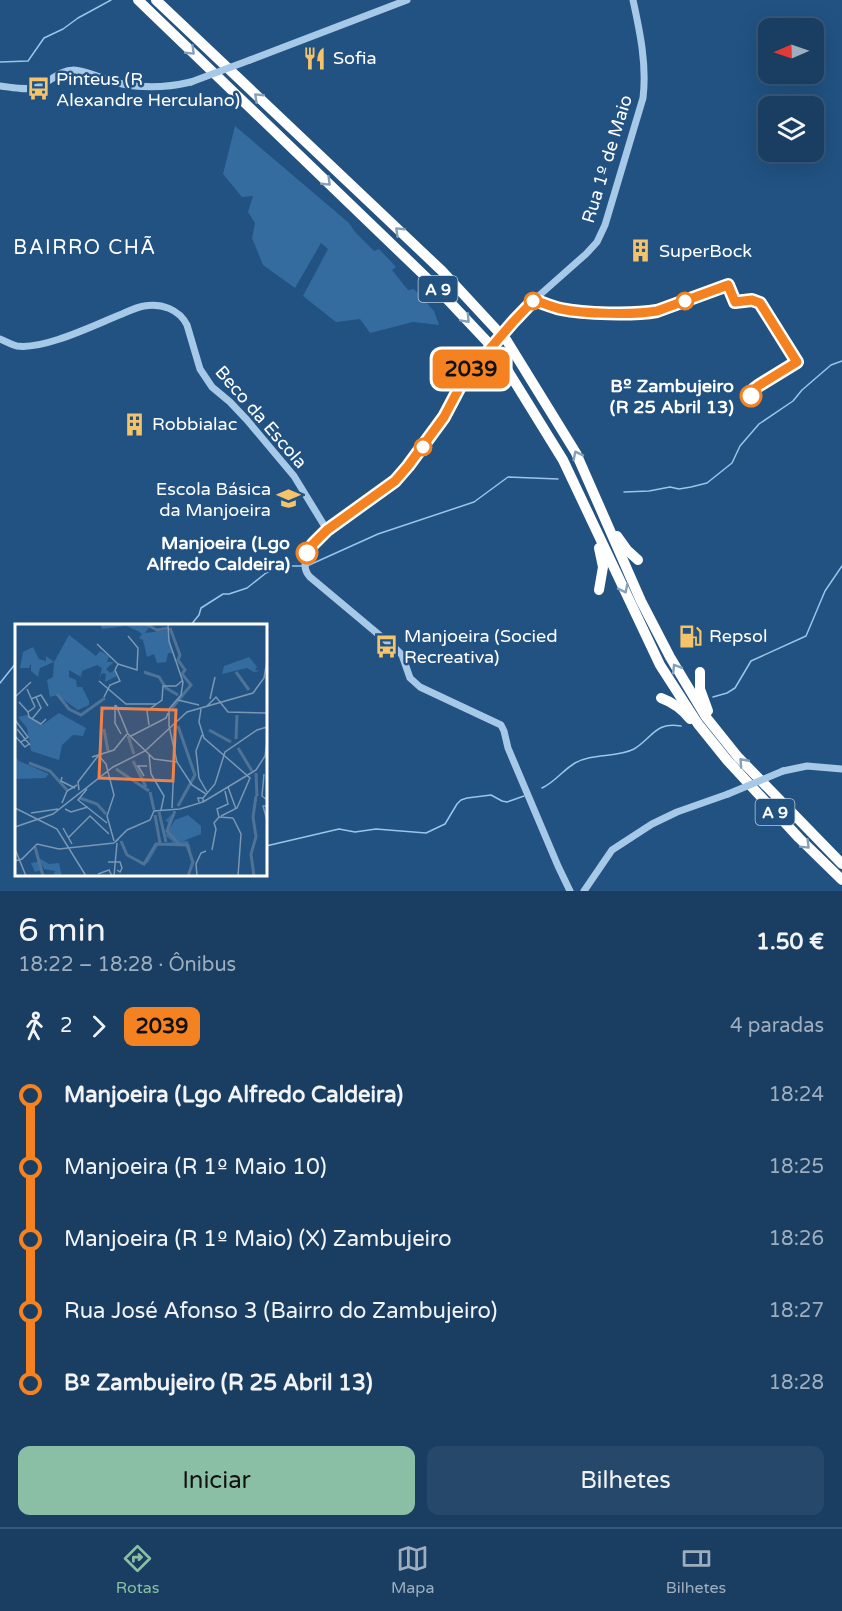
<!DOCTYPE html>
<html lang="pt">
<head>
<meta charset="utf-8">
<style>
  :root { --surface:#193e62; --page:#26496b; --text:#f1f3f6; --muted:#9faebe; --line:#375777; --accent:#8abfa5 }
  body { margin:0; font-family:"Varela Round",sans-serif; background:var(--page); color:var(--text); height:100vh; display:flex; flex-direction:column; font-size:22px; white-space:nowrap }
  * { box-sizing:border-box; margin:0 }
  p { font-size:20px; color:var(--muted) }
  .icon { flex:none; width:33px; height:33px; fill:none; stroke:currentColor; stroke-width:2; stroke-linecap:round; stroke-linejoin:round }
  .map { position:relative; height:891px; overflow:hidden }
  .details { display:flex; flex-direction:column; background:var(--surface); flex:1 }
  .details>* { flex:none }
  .badge { padding:0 12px; border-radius:9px; font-size:21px; line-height:39px }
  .needle { width:39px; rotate:268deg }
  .fabs { position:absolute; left:758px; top:18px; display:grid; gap:12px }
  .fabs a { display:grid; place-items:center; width:66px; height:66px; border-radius:12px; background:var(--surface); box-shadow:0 6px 24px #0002,0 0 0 2px var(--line); font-size:30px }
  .map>.badge { position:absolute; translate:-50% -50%; box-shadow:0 0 0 3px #fff }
  .legs { display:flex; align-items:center; gap:9px; height:66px; padding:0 18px; font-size:20px }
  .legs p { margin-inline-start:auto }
  .overview { display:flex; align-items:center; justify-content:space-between; height:102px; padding:0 18px }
  h1 { font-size:33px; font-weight:600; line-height:45px }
  .button { display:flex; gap:12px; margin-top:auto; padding:12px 18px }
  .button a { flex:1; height:69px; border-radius:12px; background:var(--accent); color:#111; font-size:24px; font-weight:600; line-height:69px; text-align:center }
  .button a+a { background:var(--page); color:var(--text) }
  ul { padding:0 18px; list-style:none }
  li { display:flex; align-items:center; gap:21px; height:72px; font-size:22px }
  li i { display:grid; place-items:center; width:9px; height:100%; margin:0 8px; background:currentColor }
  li i::after { content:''; width:15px; height:15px; margin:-8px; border:4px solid; border-radius:50%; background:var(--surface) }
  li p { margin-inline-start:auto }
  li:first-child i { background:linear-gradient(#0000 50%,currentColor 0) }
  li:last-child i { background:linear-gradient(currentColor 50%,#0000 0) }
  .dock { display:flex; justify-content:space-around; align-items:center; height:84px; border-top:2px solid var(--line); background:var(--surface); font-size:16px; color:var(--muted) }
  .dock a { display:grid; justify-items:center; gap:3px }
  .dock .current { color:var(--accent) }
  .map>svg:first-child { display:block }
  .green { fill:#356ca0 }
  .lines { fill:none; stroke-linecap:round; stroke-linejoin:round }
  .stream { stroke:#9bc5e9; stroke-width:1.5 }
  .minor { stroke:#a7c9e8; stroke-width:7 }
  .highway { stroke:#fff; stroke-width:10 }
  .minor-bridge { stroke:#a7c9e8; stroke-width:7 }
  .oneway { stroke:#85a0ba }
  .line-1-casing { stroke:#fff; stroke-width:14 }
  .line-1 { stroke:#f58220; stroke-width:9 }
  .stop-1-dot { fill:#fff; stroke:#f58220; stroke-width:3 }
  .labels { text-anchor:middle; stroke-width:5; stroke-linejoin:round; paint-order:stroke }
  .shield { fill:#215282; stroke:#bccbda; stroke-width:1.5 }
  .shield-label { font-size:16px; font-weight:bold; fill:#fff }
  .poi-label { font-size:18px; fill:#fff; stroke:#215282; text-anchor:start }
  .street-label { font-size:18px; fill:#fff; stroke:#215282 }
  .stop-label { font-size:18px; font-weight:bold; fill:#fff; stroke:#215282; text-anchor:end }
  .neighbourhood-label { font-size:20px; letter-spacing:1.5px; fill:#fff; stroke:#215282 }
  .inset-river { fill:none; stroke:#4f7396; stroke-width:3 }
  .inset-road { fill:none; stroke:#7a97b4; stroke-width:1.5 }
  .view { fill:#ee8249; fill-opacity:0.15; stroke:#ee8249; stroke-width:3 }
  .inset-edge { fill:none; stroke:#fff; stroke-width:3 }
</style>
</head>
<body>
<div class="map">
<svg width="842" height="891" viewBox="0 0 842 891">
  <rect width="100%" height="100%" fill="#215282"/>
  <!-- green -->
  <polygon class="green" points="235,126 349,223 355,232 374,251 379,249 396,267 392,270 408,290 414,289 434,311 439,325 413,322 370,333 360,319 336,322 303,296 328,249 321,243 295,288 263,265 252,238 255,223 248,212 253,196 242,197 223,174"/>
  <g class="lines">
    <!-- stream -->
    <g class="stream">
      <polyline points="0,62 28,61 44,38 63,29 78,18 111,0"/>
      <polyline points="624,492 649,491 670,487 679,489 691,487 707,483 732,463 740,446 759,424 793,401 802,390 831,365 842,361"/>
      <polyline points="307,566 378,534 474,502 508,477 558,479"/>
      <polyline points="190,626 199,615 201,608 223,594 229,594 247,588 266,573 274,569 284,566 302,566"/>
      <polyline points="0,683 16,663"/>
      <polyline points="713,697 727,693 735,688 751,661 806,636 825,591 842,566"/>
      <path d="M542 788C555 782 563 770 575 763 592 753 617 758 634 749 652 738 656 721 681 726"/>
      <polyline points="266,846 339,829 355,832 376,829 426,833 445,824 457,804 461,800 467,798 491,795 502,801 507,802 524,796"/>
    </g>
    <!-- minor -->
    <g class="minor">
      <polyline points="250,60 407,0"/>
      <path d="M0 86C11 87 26 91 37 87 49 83 59 70 74 70 87 71 101 78 114 82 140 89 165 88 191 82"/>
      <path d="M513 322 534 300 586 254 597 242 605 225 643 98C647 65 640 32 633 0"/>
      <path d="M0 339C5 341 11 345 17 346 45 350 96 324 122 314 129 311 137 307 144 306 161 303 179 309 187 325L200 369 212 387 230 402 247 420 294 476 327 530"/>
      <path d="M474 366C464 378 458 391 451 405 437 429 414 465 393 482 374 497 283 548 310 577L396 649 402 655 410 678 420 687 501 725 504 731 508 748 558 866 570 891"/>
      <polyline points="783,771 807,766 842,769"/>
      <polyline points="584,891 612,850 652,824 677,812 728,794"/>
    </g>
    <!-- highway -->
    <g class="highway">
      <polyline points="138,0 431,282 495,350 563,460 660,665 698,724 727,760 799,838 842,880"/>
      <polyline points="156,0 442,271 507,341 576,453 641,601 670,657 706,717 738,757 842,864"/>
      <polyline points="617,536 627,550 638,560"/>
      <polyline points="599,590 603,567 599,548"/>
      <polyline points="700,672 700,689 708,711"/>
      <path d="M661 698C672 702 683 710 690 719"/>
    </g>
    <!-- minor-bridge -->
    <g class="minor-bridge">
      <polyline points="191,82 250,60"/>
      <polyline points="474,366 513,322"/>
      <polyline points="728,794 783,771"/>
    </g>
  </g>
  <!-- one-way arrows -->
  <defs><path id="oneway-chevron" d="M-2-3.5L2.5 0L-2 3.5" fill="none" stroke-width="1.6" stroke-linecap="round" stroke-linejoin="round" transform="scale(1.5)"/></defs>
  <g class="oneway">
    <use href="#oneway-chevron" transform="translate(191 51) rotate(44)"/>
    <use href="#oneway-chevron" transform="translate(258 97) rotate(-136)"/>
    <use href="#oneway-chevron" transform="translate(327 182) rotate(44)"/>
    <use href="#oneway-chevron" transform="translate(399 231) rotate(-136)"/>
    <use href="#oneway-chevron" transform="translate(466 319) rotate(47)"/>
    <use href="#oneway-chevron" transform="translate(577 455) rotate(-116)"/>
    <use href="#oneway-chevron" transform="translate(624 589) rotate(64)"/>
    <use href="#oneway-chevron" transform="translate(676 668) rotate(-122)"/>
    <use href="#oneway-chevron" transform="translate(743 762) rotate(-132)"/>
    <use href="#oneway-chevron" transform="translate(806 845) rotate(45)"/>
  </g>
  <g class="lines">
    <defs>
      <path id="line-1" d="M307 553 313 544 327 530 395 481 408 466 444 417 464 379 513 322 534 300C543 303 552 307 561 309 584 314 634 315 657 311L728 285 735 302 752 300 760 303 797 362 758 386 754 389 751 396"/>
    </defs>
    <!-- line-1 casing -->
    <use href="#line-1" class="line-1-casing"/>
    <!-- line-1 -->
    <use href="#line-1" class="line-1"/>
  </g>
  <!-- icons -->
  <defs>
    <symbol id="restaurant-bare" viewBox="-9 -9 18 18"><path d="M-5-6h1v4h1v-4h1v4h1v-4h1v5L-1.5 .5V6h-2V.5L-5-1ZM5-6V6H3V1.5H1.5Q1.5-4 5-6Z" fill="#f5c369" stroke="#215282" stroke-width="2.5" paint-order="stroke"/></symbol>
    <symbol id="bus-bare" viewBox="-9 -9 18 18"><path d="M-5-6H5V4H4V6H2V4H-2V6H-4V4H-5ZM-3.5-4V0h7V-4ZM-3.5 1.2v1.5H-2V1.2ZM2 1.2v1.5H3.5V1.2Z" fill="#f5c369" stroke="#215282" stroke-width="2.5" paint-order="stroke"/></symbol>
    <symbol id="building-bare" viewBox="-9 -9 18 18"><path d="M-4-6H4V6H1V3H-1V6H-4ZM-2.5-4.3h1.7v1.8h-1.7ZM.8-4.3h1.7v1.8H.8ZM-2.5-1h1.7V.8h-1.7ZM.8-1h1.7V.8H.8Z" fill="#f5c369" stroke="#215282" stroke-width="2.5" paint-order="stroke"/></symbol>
    <symbol id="school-bare" viewBox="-9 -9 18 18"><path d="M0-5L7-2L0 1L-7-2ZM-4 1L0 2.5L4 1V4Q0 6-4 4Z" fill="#f5c369" stroke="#215282" stroke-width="2.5" paint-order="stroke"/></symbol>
    <symbol id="fuel-bare" viewBox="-9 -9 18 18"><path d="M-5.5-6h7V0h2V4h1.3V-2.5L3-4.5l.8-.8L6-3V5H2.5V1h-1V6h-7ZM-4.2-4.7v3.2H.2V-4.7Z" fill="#f5c369" stroke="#215282" stroke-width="2.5" paint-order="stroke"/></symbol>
  </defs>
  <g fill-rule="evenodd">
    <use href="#restaurant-bare" x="298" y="42" width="33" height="33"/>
    <use href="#bus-bare" x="22" y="72" width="33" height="33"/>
    <use href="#building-bare" x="624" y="234" width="33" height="33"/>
    <use href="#building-bare" x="118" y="408" width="33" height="33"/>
    <use href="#school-bare" x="272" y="482" width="33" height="33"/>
    <use href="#fuel-bare" x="674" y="620" width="33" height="33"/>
    <use href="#bus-bare" x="370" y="630" width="33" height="33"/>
  </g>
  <!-- markers -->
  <g class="stop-1-dot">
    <circle cx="533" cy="301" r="8"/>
    <circle cx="685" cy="301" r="8"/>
    <circle cx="751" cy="396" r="10"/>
    <circle cx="423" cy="447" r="8"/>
    <circle cx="307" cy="553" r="10"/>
  </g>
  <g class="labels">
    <!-- shield labels -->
    <g class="shield">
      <rect x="418.5" y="276" width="39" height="26" rx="4.5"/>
      <rect x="755.5" y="799" width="39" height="26" rx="4.5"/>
    </g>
    <g class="shield-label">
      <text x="438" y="295">A 9</text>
      <text x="775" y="818">A 9</text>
    </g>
    <!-- poi labels -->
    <g class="poi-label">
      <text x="333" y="64">Sofia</text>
      <text x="56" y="85">Pinteus (R<tspan x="56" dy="21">Alexandre Herculano)</tspan></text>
      <text x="659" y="257">SuperBock</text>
      <text x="152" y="430">Robbialac</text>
      <text x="271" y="495" text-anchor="end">Escola Básica<tspan x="271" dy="21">da Manjoeira</tspan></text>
      <text x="404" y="642">Manjoeira (Socied<tspan x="404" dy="21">Recreativa)</tspan></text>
      <text x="709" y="642">Repsol</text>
    </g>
    <!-- street labels -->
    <g class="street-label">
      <text transform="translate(607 159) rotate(-73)" y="6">Rua 1º de Maio</text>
      <text transform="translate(261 417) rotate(49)" y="6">Beco da Escola</text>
    </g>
    <!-- stop labels -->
    <g class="stop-label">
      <text x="734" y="392">Bº Zambujeiro<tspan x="734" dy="21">(R 25 Abril 13)</tspan></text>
      <text x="290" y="549">Manjoeira (Lgo<tspan x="290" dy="21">Alfredo Caldeira)</tspan></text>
    </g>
    <!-- neighbourhood labels -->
    <g class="neighbourhood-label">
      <text x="85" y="254">BAIRRO CHÃ</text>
    </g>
  </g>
  <!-- overview -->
  <g transform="translate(15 624)">
    <rect width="252" height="252" fill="#215282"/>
    <path d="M54 11 81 32 85 27 94 32 92 38H99L91 45 95 49 100 46 102 52 90 58 91 50 87 49 84 56 87 44 82 41 67 47 66 53 54 46V53L61 56 62 63H67L74 77V81L63 86 42 71 35 73 32 56 38 53 39 38ZM234 33 242 43 240 46 245 47 239 48 232 44 207 50 209 42ZM44 89 71 104 68 112 58 111 47 121 44 136 16 127 12 104 3 93 12 91 27 101ZM0 132 4 137 34 150 30 154 0 155ZM160 187 153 207 159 216 173 217 175 222 178 240 174 252 176 238 172 222 144 220 133 239 127 241 123 238 131 239 141 220 158 218 151 212 153 198 150 197Z" fill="#356ca0"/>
    <path d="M85 0H131L135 2 130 9 153 6 157 29H153L151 38 142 39 139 30 132 33 128 16 124 14 127 10 123 7 111 2 87 5ZM18 23 24 35 31 37V32L39 38 25 44 23 53 16 47V39L14 44H5L8 28ZM24 234 34 240 44 239 47 252H38L40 247 29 245 26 239 27 246 20 248 16 239 22 238Z" fill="#356ca0"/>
    <path d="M173 191 186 202V210L163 219 153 207 160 196Z" fill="#356ca0"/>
    <path class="inset-river" d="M131 0 142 6 153 4M155 4 165 31 163 36 170 46 167 50 176 61 157 84M129 48 144 53 151 64 163 71M221 48 234 66M42 70 54 85 66 91 90 74M163 102 180 151 163 182M89 105 93 127M194 106 216 118M113 112 119 130M221 115 222 91M223 124 237 147M118 137 131 163M14 139 35 147 52 166M101 145 134 167M241 149 242 172M135 168 139 186M65 174 82 180 91 190M160 187 152 207 164 220M144 188 151 218M140 191 145 219M106 217 112 231 129 240 141 220 172 221 178 238 173 252M20 223 28 252M239 252 236 230 241 213 238 193 241 172"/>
    <path class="inset-road" d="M153 0 154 17 168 58 166 71 154 85V102L162 138 177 161 191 170M82 20 103 40M84 57 111 80H141M12 65 20 83M0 73 16 58M89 73 95 61 105 57 100 46 103 40 122 46 123 24 113 12M16 75 26 71 33 82M195 75 200 53M163 76 184 81M4 78 13 88 20 83M100 81V99L106 110M101 81 113 110M192 82 201 73 213 88 252 89M186 85 184 98 189 114 235 154 222 184 206 192M13 88 14 93 26 100 31 95M17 95 26 84 21 73M0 96 13 113 6 118M134 101 132 87 147 76 148 62H161L168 56M2 105 15 121M113 110 139 135 162 138M187 111 181 127 184 154 192 168M0 112 10 123 14 120M116 112 151 94 153 89M134 130 136 150 149 172 146 186M84 132 91 140 99 171 92 192 99 217M77 133 99 126 112 110M249 150 247 172 252 176M129 152 123 142H132M47 153 46 157 60 164M213 163 221 185M72 165 63 176 92 199M64 166 63 158 83 132M210 167 213 180 202 185 204 193 218 194M188 174 200 160 210 128 242 106 252 103M188 178 241 146 250 132 252 116M47 179 52 167 62 161M252 182H248L252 196M0 184 42 205 71 252M157 184 159 140M50 185 56 188 73 183M165 185 188 178V174H183L184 178M16 189 43 185M0 190V213M218 194 226 210 223 252M0 203 38 190 98 143 130 127 172 88 238 69 249 54 252 36M48 204 57 220M53 214 75 192 94 210M104 215 99 219 112 206 135 196 139 187 165 185M0 225 11 252M197 226 201 205 199 199 204 193M0 237 7 235 22 220 44 225 99 219M93 238H105L107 244 105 248 102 246M83 250 94 246 97 252M99 252 102 219M182 252 181 240 186 229 191 227"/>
    <path class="view" d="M87 84 161 86 158 157 84 154Z"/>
    <rect width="252" height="252" class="inset-edge"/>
  </g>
</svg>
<div class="fabs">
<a><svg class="needle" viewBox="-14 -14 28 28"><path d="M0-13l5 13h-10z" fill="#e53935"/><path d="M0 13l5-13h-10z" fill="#9faebe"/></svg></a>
<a><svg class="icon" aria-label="layers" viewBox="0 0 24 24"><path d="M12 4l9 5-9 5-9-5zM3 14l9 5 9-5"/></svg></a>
</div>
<b class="badge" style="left:471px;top:369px;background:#f58220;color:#111">2039</b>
</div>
<section class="details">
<div class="overview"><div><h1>6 min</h1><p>18:22 – 18:28 · Ônibus</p></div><b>1.50 €</b></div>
<div class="legs"><svg class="icon" aria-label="walk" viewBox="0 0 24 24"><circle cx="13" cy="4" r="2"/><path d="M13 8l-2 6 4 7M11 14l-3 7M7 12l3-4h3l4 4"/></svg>2<svg class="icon" aria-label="forward" viewBox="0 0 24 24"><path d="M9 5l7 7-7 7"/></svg><b class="badge" style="background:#f58220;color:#111">2039</b><p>4 paradas</p></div>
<ul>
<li><i style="color:#f58220"></i><b>Manjoeira (Lgo Alfredo Caldeira)</b><p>18:24</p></li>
<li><i style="color:#f58220"></i><span>Manjoeira (R 1º Maio 10)</span><p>18:25</p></li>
<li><i style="color:#f58220"></i><span>Manjoeira (R 1º Maio) (X) Zambujeiro</span><p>18:26</p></li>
<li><i style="color:#f58220"></i><span>Rua José Afonso 3 (Bairro do Zambujeiro)</span><p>18:27</p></li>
<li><i style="color:#f58220"></i><b>Bº Zambujeiro (R 25 Abril 13)</b><p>18:28</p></li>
</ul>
<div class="button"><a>Iniciar</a><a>Bilhetes</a></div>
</section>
<nav class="dock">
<a class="current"><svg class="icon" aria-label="directions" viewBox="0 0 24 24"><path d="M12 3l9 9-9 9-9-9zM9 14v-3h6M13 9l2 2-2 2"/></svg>Rotas</a>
<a><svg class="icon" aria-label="map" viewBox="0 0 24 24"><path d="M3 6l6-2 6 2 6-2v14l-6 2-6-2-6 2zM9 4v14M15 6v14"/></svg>Mapa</a>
<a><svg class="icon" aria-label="tickets" viewBox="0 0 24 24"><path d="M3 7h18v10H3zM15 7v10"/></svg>Bilhetes</a>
</nav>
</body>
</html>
